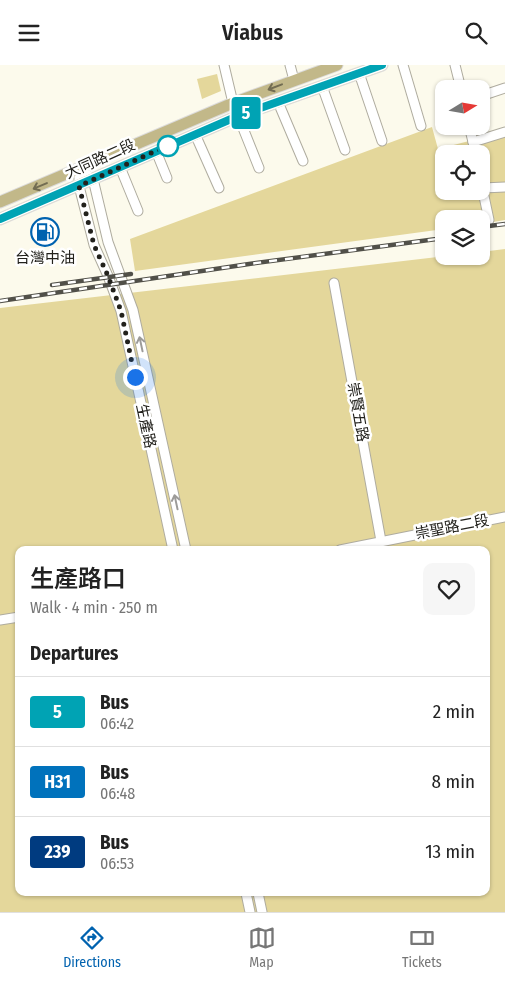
<!DOCTYPE html>
<html lang="en">
<head>
<meta charset="utf-8">
<style>
  :root { --surface:#fff; --page:#f6f6f6; --text:#222; --muted:#767676; --line:#e0e0e0; --accent:#0062af }
  body { margin:0; font-family:"Fira Sans Condensed","Noto Sans TC",sans-serif; background:var(--page); color:var(--text); height:100vh; display:flex; flex-direction:column; font-size:19px; white-space:nowrap }
  * { box-sizing:border-box; margin:0 }
  p { font-size:16px; color:var(--muted) }
  .icon { flex:none; width:28px; height:28px; fill:none; stroke:currentColor; stroke-width:2; stroke-linecap:round; stroke-linejoin:round }
  .map { position:relative; flex:1; overflow:hidden }
  .side { position:absolute; left:15px; top:481px; width:475px; height:350px; display:flex; flex-direction:column; background:var(--surface); border-radius:10px; box-shadow:0 1px 4px #0004 }
  .side>* { flex:none }
  .badge { padding:0 10px; border-radius:4px; font-size:18px; line-height:32px }
  .needle { width:32px; rotate:79deg }
  .controls { position:absolute; left:435px; top:15px; display:grid; gap:10px }
  .controls a { display:grid; place-items:center; width:55px; height:55px; border-radius:10px; background:var(--surface); box-shadow:0 1px 4px #0004; font-size:25px }
  .you { position:absolute; width:25px; height:25px; margin:-12px; border:4px solid #fff; border-radius:50%; background:#1a73e8; box-shadow:0 0 0 8px #1a73e833 }
  .map>.badge { position:absolute; translate:-50% -50%; box-shadow:0 0 0 2px #fff }
  h2 { padding:0 15px; font-size:19px; line-height:45px }
  .round { display:grid; place-items:center; flex:none; width:52px; height:52px; border-radius:10px; background:var(--page) }
  .overview { display:flex; align-items:center; justify-content:space-between; height:85px; padding:0 15px }
  h1 { font-size:24px; font-weight:600; line-height:38px }
  ul { padding:0; list-style:none }
  li { display:flex; align-items:center; gap:15px; height:70px; padding:0 15px; border-top:1px solid var(--line) }
  li div { flex:1 }
  li b { display:block; font-size:19px }
  li em { font-style:normal }
  li .badge { min-width:55px; font-weight:700; text-align:center }
  header { display:flex; justify-content:space-between; align-items:center; height:65px; padding:0 15px; background:var(--surface); font-size:22px; font-weight:600 }
  .tabs { display:flex; justify-content:space-around; align-items:center; height:70px; border-top:1px solid var(--line); background:var(--surface); font-size:14px; color:var(--muted) }
  .tabs a { display:grid; justify-items:center; gap:2px }
  .tabs .selected { color:var(--accent) }
  .map>svg:first-child { display:block }
  .green { fill:#e4d79b; fill-rule:evenodd }
  .lines { fill:none; stroke-linecap:round; stroke-linejoin:round }
  .minor-casing { stroke:#afac9f; stroke-width:11 }
  .major-casing { stroke:#dcdbdb; stroke-width:13 }
  .minor { stroke:#fff; stroke-width:9 }
  .major { stroke:#c2b889; stroke-width:11 }
  .rail-casing { stroke:#515049; stroke-width:4.5 }
  .rail { stroke:#fff; stroke-width:2.5; stroke-dasharray:8; stroke-linecap:butt }
  .oneway { stroke:#726c52 }
  .oneway2 { stroke:#9c9b99 }
  .line-casing { stroke:#fff; stroke-width:11 }
  .line { stroke:#00a3b4; stroke-width:8 }
  .walk { stroke:#22211c; stroke-width:5; stroke-dasharray:0 9 }
  .stop-dot { fill:#fff; stroke:#00a3b4; stroke-width:2.5 }
  .labels { text-anchor:middle; stroke-width:5; stroke-linejoin:round; paint-order:stroke }
  .street-label { font-size:15px; fill:#22211c; stroke:#fff }
  .poi-label { font-size:15px; fill:#22211c; stroke:#fff }
</style>
</head>
<body>
<header><svg class="icon" aria-label="menu" viewBox="0 0 24 24"><path d="M4 6h16M4 12h16M4 18h16"/></svg>Viabus<svg class="icon" aria-label="search" viewBox="0 0 24 24"><circle cx="10" cy="10" r="6"/><path d="M15 15l6 6"/></svg></header>
<div class="map">
<svg width="505" height="847" viewBox="0 0 505 847">
  <rect width="100%" height="100%" fill="#fcfaec"/>
  <!-- green -->
  <g class="green">
    <polygon points="217,9 221,26 202,34 197,14"/>
    <polygon points="432,62 438,84 469,76 472,89 444,89 444,126 480,126 486,157 481,158 481,154 444,154 444,164 135,206 130,174"/>
    <polygon points="505,70 505,155 493,157 481,99 481,89 479,89 476,79"/>
    <path d="M505 184V847H0V243L446 191H481V187ZM19 485H486V828H19Z"/>
  </g>
  <g class="lines">
    <defs>
      <g id="minor">
        <polyline points="224,0 233,38 259,103"/>
        <polyline points="290,0 294,15"/>
        <polyline points="403,0 421,61"/>
        <polyline points="455,0 461,24"/>
        <polyline points="359,8 382,76"/>
        <polyline points="322,21 345,85"/>
        <polyline points="481,31 505,23"/>
        <polyline points="278,37 303,96"/>
        <polyline points="469,61 476,89"/>
        <polyline points="195,69 219,123"/>
        <polyline points="473,77 505,67"/>
        <polyline points="156,86 167,113"/>
        <polyline points="120,102 138,146"/>
        <polyline points="79,104 93,114 108,177 133,245 186,485"/>
        <polyline points="79,104 79,121 94,180 108,211 121,246 173,485"/>
        <polyline points="481,117 489,155"/>
        <polyline points="483,123 505,122"/>
        <polyline points="334,218 381,476"/>
        <polyline points="340,485 505,452"/>
        <polyline points="0,555 19,552"/>
        <polyline points="246,828 250,847"/>
        <polyline points="258,828 262,847"/>
      </g>
      <g id="major">
        <polyline points="0,137 233,38 337,0"/>
        <polyline points="0,154 238,51 382,0"/>
      </g>
    </defs>
    <!-- minor casing -->
    <use href="#minor" class="minor-casing"/>
    <!-- major casing -->
    <use href="#major" class="major-casing"/>
    <!-- minor -->
    <use href="#minor" class="minor"/>
    <!-- major -->
    <use href="#major" class="major"/>
    <defs>
      <g id="rail">
        <polyline points="481,162 505,159"/>
        <polyline points="52,220 131,209"/>
        <polyline points="0,236 249,199 444,173"/>
      </g>
    </defs>
    <!-- rail casing -->
    <use href="#rail" class="rail-casing"/>
    <!-- rail -->
    <use href="#rail" class="rail"/>
  </g>
  <!-- one-way arrows -->
  <defs><path id="oneway-shaft" d="M-6 0H5M1.5-3L5.5 0L1.5 3" fill="none" stroke-width="1.6" stroke-linecap="round" stroke-linejoin="round" transform="scale(1.25)"/></defs>
  <g class="oneway">
    <use href="#oneway-shaft" transform="translate(275 22) rotate(159)"/>
    <use href="#oneway-shaft" transform="translate(40 121) rotate(157)"/>
  </g>
  <g class="oneway2">
    <use href="#oneway-shaft" transform="translate(141 279) rotate(-102)"/>
    <use href="#oneway-shaft" transform="translate(176 437) rotate(-102)"/>
  </g>
  <g class="lines">
    <defs>
      <polyline id="line" points="0,154 238,51 382,0"/>
    </defs>
    <!-- line casing -->
    <use href="#line" class="line-casing"/>
    <!-- line -->
    <use href="#line" class="line"/>
    <!-- walk -->
    <polyline class="walk" points="135,312 121,246 108,211 94,180 79,121 169,80 168,81"/>
  </g>
  <!-- icons -->
  <defs>
    <symbol id="fuel-ring" viewBox="-11 -11 22 22"><circle r="9.5" fill="#fff" stroke="#0062af" stroke-width="1.5"/><path d="M-5.5-6h7V0h2V4h1.3V-2.5L3-4.5l.8-.8L6-3V5H2.5V1h-1V6h-7ZM-4.2-4.7v3.2H.2V-4.7Z" fill="#0062af"/></symbol>
  </defs>
  <g fill-rule="evenodd">
    <use href="#fuel-ring" x="29" y="151" width="32" height="32"/>
  </g>
  <!-- markers -->
  <circle class="stop-dot" cx="168" cy="81" r="10"/>
  <g class="labels">
    <!-- street labels -->
    <g class="street-label">
      <text transform="translate(100 94) rotate(-24)" y="5">大同路二段</text>
      <text transform="translate(358 347) rotate(80)" y="5">崇賢五路</text>
      <text transform="translate(146 361) rotate(78)" y="5">生產路</text>
      <text transform="translate(452 462) rotate(-11)" y="5">崇聖路二段</text>
    </g>
    <!-- poi labels -->
    <g class="poi-label">
      <text x="45" y="198">台灣中油</text>
    </g>
  </g>
</svg>
<div class="controls">
<a><svg class="needle" viewBox="-14 -14 28 28"><path d="M0-13l5 13h-10z" fill="#e53935"/><path d="M0 13l5-13h-10z" fill="#767676"/></svg></a>
<a><svg class="icon" aria-label="locate" viewBox="0 0 24 24"><circle cx="12" cy="12" r="6"/><path d="M12 2v4M12 18v4M2 12h4M18 12h4"/></svg></a>
<a><svg class="icon" aria-label="layers" viewBox="0 0 24 24"><path d="M12 4l9 5-9 5-9-5zM3 14l9 5 9-5"/></svg></a>
</div>
<div class="you" style="left:135px;top:312px"></div>
<b class="badge" style="left:246px;top:48px;background:#00a3b4;color:#fff">5</b>
<section class="side">
<div class="overview"><div><h1>生產路口</h1><p>Walk · 4 min · 250 m</p></div><a class="round"><svg class="icon" aria-label="heart" viewBox="0 0 24 24"><path d="M12 20l-8-8c-3-5 5-10 8-4 3-6 11-1 8 4z"/></svg></a></div>
<h2>Departures</h2>
<ul>
<li><span class="badge" style="background:#00a3b4;color:#fff">5</span><div><b>Bus</b><p>06:42</p></div><em>2 min</em></li>
<li><span class="badge" style="background:#0072bc;color:#fff">H31</span><div><b>Bus</b><p>06:48</p></div><em>8 min</em></li>
<li><span class="badge" style="background:#003b80;color:#fff">239</span><div><b>Bus</b><p>06:53</p></div><em>13 min</em></li>
</ul>
</section>
</div>
<nav class="tabs">
<a class="selected"><svg class="icon" aria-label="directions" viewBox="0 0 24 24"><path d="M12 3l9 9-9 9-9-9zM9 14v-3h6M13 9l2 2-2 2"/></svg>Directions</a>
<a><svg class="icon" aria-label="map" viewBox="0 0 24 24"><path d="M3 6l6-2 6 2 6-2v14l-6 2-6-2-6 2zM9 4v14M15 6v14"/></svg>Map</a>
<a><svg class="icon" aria-label="tickets" viewBox="0 0 24 24"><path d="M3 7h18v10H3zM15 7v10"/></svg>Tickets</a>
</nav>
</body>
</html>
